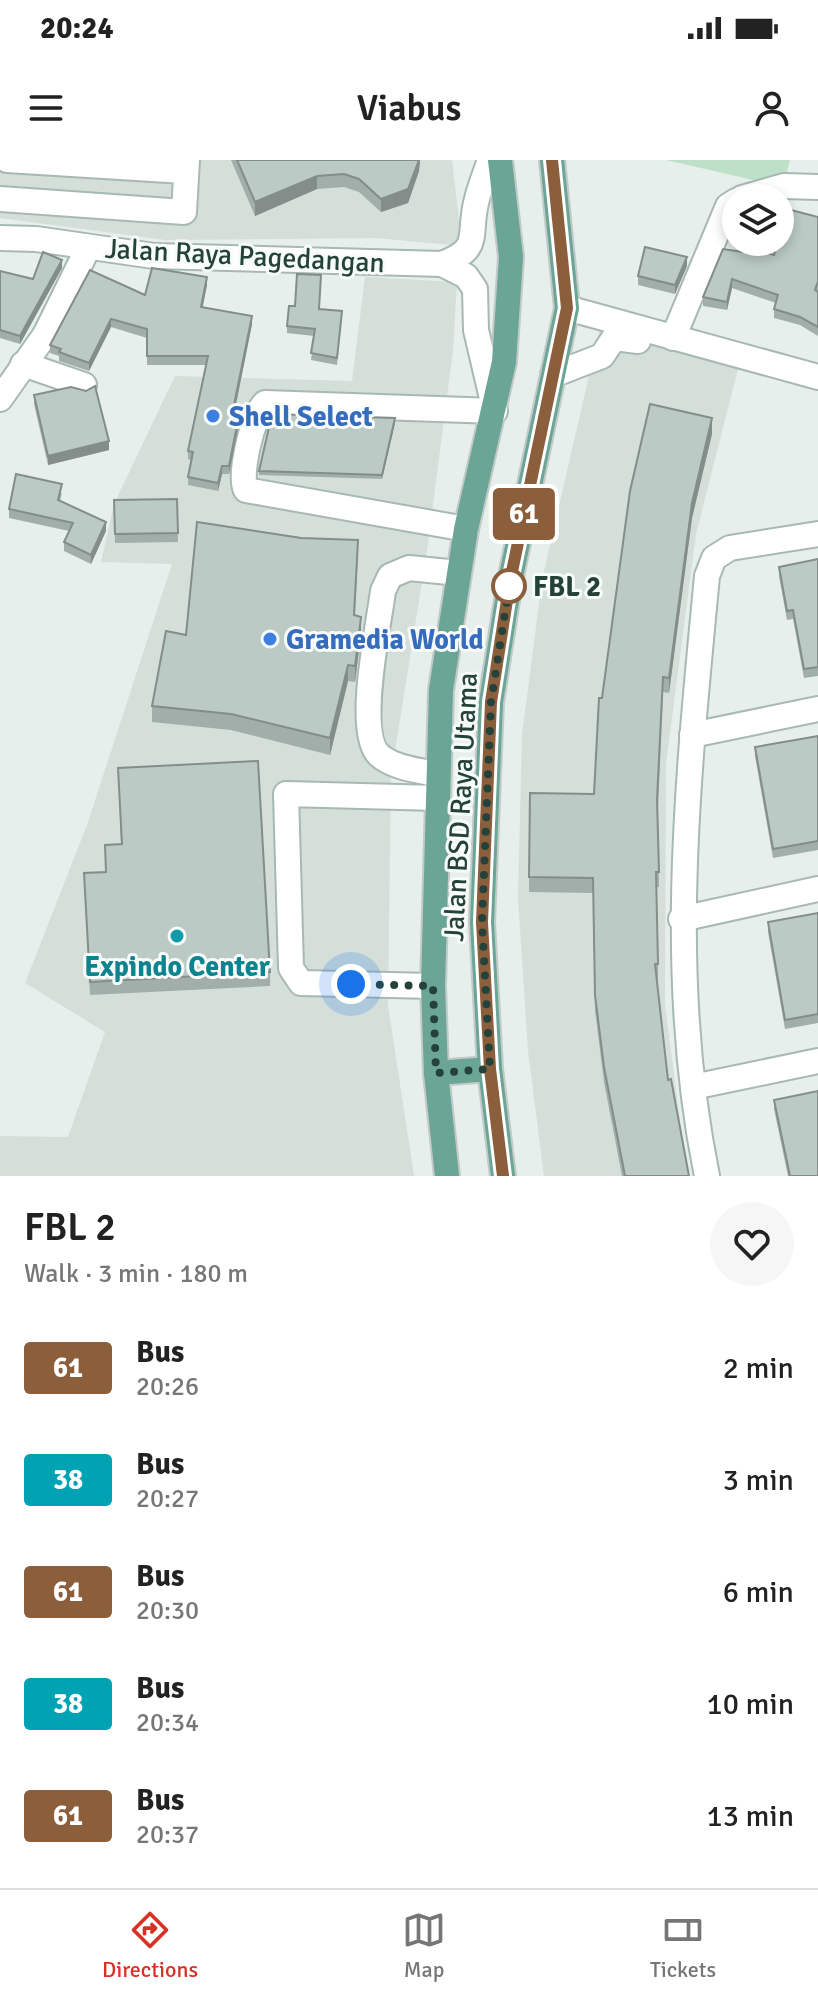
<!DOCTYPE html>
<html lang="en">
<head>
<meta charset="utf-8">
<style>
  :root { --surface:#fff; --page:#f6f6f6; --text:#222; --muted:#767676; --line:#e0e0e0; --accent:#d93025 }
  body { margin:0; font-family:Signika,sans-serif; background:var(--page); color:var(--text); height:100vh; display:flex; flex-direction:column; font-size:30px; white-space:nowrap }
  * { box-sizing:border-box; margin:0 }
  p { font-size:26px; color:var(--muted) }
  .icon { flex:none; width:44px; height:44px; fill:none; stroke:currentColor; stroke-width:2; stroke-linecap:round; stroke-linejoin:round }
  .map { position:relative; height:1016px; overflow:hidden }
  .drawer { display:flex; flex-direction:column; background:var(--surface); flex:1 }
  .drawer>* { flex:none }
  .badge { padding:0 16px; border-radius:6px; font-size:28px; line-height:52px }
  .tools { position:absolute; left:722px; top:24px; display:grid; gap:16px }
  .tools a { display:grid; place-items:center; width:72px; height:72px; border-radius:50%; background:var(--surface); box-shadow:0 4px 12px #0003; font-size:40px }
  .you { position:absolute; width:40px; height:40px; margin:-20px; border:6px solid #fff; border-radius:50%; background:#1a73e8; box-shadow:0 0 0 12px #1a73e833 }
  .map>.badge { position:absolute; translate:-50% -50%; box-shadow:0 0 0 4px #fff }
  .round { display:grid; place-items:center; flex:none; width:84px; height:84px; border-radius:42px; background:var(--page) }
  .summary { display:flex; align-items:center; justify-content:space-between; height:136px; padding:0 24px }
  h1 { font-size:38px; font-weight:600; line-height:60px }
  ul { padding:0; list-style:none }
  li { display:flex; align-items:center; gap:24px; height:112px; padding:0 24px }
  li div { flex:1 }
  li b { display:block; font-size:30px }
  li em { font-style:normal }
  li .badge { min-width:88px; font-weight:700; text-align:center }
  .status { display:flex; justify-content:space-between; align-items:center; height:56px; padding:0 40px; background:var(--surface); direction:ltr }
  .status svg { height:22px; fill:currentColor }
  header { display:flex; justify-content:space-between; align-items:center; height:104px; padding:0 24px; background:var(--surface); font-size:36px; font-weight:600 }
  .tabs { display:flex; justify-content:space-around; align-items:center; height:112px; border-top:2px solid var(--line); background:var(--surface); font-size:22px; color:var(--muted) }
  .tabs a { display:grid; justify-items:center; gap:4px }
  .tabs .on { color:var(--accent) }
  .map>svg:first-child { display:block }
  .built { fill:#d4dfda }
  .green { fill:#bfe0c8 }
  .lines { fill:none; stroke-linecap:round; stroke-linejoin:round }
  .minor-casing { stroke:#a8b8b2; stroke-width:28 }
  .major-casing { stroke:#c2cac8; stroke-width:28 }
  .minor { stroke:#fff; stroke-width:24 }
  .major { stroke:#6aa596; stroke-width:24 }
  .wall { fill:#a1aea9 }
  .shaded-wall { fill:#838d89 }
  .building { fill:#bbcac4; stroke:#838d89; stroke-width:2 }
  .line-casing { stroke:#fff; stroke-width:18 }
  .line { stroke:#8b5e3c; stroke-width:12 }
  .walk { stroke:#24423a; stroke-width:8; stroke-dasharray:0 14.4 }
  .shop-dot { fill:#3f7fe0; stroke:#f7fbf9; stroke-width:3 }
  .stop-dot { fill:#fff; stroke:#8b5e3c; stroke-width:4 }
  .culture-dot { fill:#0f9aa8; stroke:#f7fbf9; stroke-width:3 }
  .labels { text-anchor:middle; stroke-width:6; stroke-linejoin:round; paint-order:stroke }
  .street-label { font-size:28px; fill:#24423a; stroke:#f7fbf9 }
  .shop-label { font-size:28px; font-weight:bold; fill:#366cbe; stroke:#f7fbf9; text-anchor:start }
  .stop-label { font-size:28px; font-weight:bold; fill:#24423a; stroke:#f7fbf9; text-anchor:start }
  .culture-label { font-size:28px; font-weight:bold; fill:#0d838f; stroke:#f7fbf9 }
</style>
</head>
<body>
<div class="status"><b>20:24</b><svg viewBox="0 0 49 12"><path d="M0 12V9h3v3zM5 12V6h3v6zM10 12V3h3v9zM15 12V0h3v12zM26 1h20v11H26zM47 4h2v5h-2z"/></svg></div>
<header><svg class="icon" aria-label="menu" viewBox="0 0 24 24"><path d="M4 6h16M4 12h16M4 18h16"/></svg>Viabus<svg class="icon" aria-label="person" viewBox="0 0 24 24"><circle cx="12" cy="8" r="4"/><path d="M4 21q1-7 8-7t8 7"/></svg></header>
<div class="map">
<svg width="818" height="1016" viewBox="0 0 818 1016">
  <rect width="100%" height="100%" fill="#e6efeb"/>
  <!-- built -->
  <g class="built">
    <polygon points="0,0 452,0 462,86 375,78 165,80 0,58"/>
    <polygon points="365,117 457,122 453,190 427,391 391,616 388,845 414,1016 0,1016 0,976 68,977 105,872 25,823 87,665 172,404 101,402 114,344 175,216 352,221"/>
    <polygon points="605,146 742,193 696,374 666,604 665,844 687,1016 544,1016 528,891 518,738 522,575 542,420"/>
  </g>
  <!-- green -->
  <polygon class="green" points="666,0 790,0 783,27"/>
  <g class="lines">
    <defs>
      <g id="minor">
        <polyline points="7,0 184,11"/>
        <polyline points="742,38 784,26 818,27"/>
        <polyline points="0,39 184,52 187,0"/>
        <path d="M0 78 36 79 154 96 442 104C482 88 468 78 476 43 479 29 485 14 490 0"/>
        <path d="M442 104 466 116 475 129 476 170 495 251 265 243C253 254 238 317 246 330L466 369"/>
        <polyline points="567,148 818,217"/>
        <polyline points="673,178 728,46 736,41"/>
        <polyline points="23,204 84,225"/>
        <polyline points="553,215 602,196 614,178 638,181"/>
        <polyline points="0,239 45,175 88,88"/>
        <polyline points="692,575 818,549"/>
        <path d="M437 615C420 610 393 608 379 595 355 573 379 464 383 431L390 416 409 408 458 413"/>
        <polyline points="681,759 818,729"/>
        <polyline points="433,826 301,823 291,808 286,634 437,638"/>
        <polyline points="693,927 818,901"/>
        <path d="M707 1016C666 816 688 617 707 416L714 398 730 388 818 374"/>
      </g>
      <g id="major">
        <polyline points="436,913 490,909"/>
        <polyline points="447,1016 436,913 433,826 441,530 466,369 504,202 511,97 500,0"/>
        <polyline points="503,1016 490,909 482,762 491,542 510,421 567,148 552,0"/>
      </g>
    </defs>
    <!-- minor casing -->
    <use href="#minor" class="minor-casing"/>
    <!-- major casing -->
    <use href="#major" class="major-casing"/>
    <!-- minor -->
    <use href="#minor" class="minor"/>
    <!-- major -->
    <use href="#major" class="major"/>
  </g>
  <!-- wall -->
  <g class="wall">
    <polygon points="231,0 420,0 419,11 408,43 381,52 359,32 344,27 317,29 255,56"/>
    <polygon points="818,57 818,176 800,165 774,158 774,149 776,143 732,128 727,150 703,146 703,137 743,92 774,95"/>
    <polygon points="687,106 675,134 638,125 638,116"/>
    <polygon points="62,108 20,184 0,178 0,111 33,119"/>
    <polygon points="207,125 202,148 252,164 235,250 240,258 229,314 222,314 218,331 188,325 188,317 191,300 188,299 188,291 206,205 147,205 147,178 111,167 89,211 59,201 59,196 50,193 50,185 145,135"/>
    <polygon points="320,149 342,158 337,205 311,200 314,176 287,173 287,166"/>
    <polygon points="34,235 109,290 48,305 34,244"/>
    <polygon points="395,263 382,319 259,315 259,311"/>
    <polygon points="712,274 692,358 669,533 663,532 658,650 659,727 656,727 658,804 658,819 657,819 668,920 689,1016 622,1016 604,922 595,850 593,733 529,732 530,633 594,634 602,538"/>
    <polygon points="62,333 60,341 106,371 91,404 64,391 64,382 69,371 9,358 9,349"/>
    <polygon points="177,339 178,382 115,383 114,340"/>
    <polygon points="358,396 355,455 361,473 355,522 348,521 330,595 231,570 152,562 152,546"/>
    <polygon points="818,399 818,516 804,518 793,459 787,460 779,416 779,407"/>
    <polygon points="818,576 818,690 773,698 755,596 755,587"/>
    <polygon points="118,608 270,812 270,826 90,835 84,713 105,712 105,685 121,684"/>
    <polygon points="818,753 818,863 785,869 768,772 768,762"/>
    <polygon points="774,940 818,1016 788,1016 774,949"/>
  </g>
  <!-- shaded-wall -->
  <g class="shaded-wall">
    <polygon points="419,0 420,0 419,11 408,43 381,52 381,39"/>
    <polygon points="317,16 317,29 255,56 255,42"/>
    <polygon points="687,97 687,106 675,134 675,125"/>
    <polygon points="62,100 62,108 20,184 20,176"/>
    <polygon points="207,117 207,125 201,156 201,147"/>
    <polygon points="732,119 732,128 727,150 727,142"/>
    <polygon points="252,156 252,164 233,258 233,250"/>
    <polygon points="111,159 111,167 89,211 89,203"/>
    <polygon points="240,250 240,258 229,314 229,306"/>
    <polygon points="395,258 395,263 382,319 382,315"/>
    <polygon points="712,258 712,274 692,358 669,533 669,518 692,343"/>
    <polygon points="109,281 109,290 48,305 48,296"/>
    <polygon points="222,306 222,314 218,331 218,323"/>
    <polygon points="106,362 106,371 91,404 91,395"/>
    <polygon points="361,457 361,473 355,522 355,506"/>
    <polygon points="348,505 348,521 330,595 330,578"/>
  </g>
  <!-- building -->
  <g class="building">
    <polygon points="237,0 419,0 408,29 381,39 359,19 344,14 317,16 255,42"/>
    <polygon points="787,49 818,57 818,121 815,130 818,132 818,167 800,157 774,149 778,135 732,119 727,142 703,137 723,89 743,92 745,86 774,95 777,82 780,82 780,73"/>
    <polygon points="645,87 687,97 675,125 638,116"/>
    <polygon points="43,92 62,100 20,176 0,170 0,111 33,119"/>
    <polygon points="152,108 207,117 201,147 252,156 233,250 240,250 229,306 222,306 218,323 188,317 193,292 188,291 208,196 147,196 147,169 111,159 89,203 59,192 61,189 50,185 90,110 145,135"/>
    <polygon points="297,114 321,115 319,149 342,151 337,198 311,193 315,169 287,166 289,146 295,146"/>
    <polygon points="95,226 109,281 48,296 34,235 71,227 86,231"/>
    <polygon points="650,244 712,258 692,343 669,518 663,517 657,640 659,712 656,712 658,804 655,804 668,920 671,919 689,1016 625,1016 604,907 595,835 593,718 529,717 530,633 594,634 599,538 602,538 630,331"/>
    <polygon points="272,254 395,258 382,315 259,311"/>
    <polygon points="16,314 62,324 58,340 106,362 91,395 64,382 73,363 9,349"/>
    <polygon points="177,339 178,373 115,374 114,340"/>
    <polygon points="197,362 301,378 358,380 354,455 361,457 355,506 348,505 330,578 231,554 152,546 166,471 186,475"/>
    <polygon points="818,399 818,507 804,509 793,450 787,451 779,407"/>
    <polygon points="818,576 818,681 773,689 755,587"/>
    <polygon points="258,601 270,812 90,822 84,713 106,712 105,685 122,684 118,608"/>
    <polygon points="818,753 818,854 785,860 768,762"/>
    <polygon points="818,931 818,1016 790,1016 774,940"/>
  </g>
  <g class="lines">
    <defs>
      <polyline id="line" points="503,1016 490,909 482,762 491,542 510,421 567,148 552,0"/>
    </defs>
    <!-- line casing -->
    <use href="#line" class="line-casing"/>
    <!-- line -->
    <use href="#line" class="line"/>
    <!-- walk -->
    <polyline class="walk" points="351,824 433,826 436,913 490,909 482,762 491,542 510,421 509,426"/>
  </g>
  <!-- markers -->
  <g class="shop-dot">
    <circle cx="213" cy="256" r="8"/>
    <circle cx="270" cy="479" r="8"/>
  </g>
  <circle class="stop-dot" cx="509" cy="426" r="16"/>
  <circle class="culture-dot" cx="177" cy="776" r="8"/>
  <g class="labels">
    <!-- street labels -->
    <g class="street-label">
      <text transform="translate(245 95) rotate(3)" y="10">Jalan Raya Pagedangan</text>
      <text transform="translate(460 647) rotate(-87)" y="10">Jalan BSD Raya Utama</text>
    </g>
    <!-- shop labels -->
    <g class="shop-label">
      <text x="229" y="266">Shell Select</text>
      <text x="286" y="489">Gramedia World</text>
    </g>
    <!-- stop labels -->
    <g class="stop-label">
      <text x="533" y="436">FBL 2</text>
    </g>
    <!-- culture labels -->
    <g class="culture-label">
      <text x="177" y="816">Expindo Center</text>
    </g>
  </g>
</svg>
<div class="tools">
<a><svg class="icon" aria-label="layers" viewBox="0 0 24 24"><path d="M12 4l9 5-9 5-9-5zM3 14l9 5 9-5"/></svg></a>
</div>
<div class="you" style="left:351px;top:824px"></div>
<b class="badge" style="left:524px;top:354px;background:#8b5e3c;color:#fff">61</b>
</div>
<section class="drawer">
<div class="summary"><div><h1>FBL 2</h1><p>Walk · 3 min · 180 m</p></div><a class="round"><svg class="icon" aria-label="heart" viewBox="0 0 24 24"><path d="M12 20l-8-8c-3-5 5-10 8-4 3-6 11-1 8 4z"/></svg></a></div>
<ul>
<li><span class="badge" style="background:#8b5e3c;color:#fff">61</span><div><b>Bus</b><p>20:26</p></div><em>2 min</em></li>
<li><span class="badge" style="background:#00a3b4;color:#fff">38</span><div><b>Bus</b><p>20:27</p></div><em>3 min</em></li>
<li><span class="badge" style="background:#8b5e3c;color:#fff">61</span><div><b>Bus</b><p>20:30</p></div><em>6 min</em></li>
<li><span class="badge" style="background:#00a3b4;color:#fff">38</span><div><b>Bus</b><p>20:34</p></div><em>10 min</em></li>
<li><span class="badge" style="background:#8b5e3c;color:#fff">61</span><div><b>Bus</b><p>20:37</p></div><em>13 min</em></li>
</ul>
</section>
<nav class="tabs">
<a class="on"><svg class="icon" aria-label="directions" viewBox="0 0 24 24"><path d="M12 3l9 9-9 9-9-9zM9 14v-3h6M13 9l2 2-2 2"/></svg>Directions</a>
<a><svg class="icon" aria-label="map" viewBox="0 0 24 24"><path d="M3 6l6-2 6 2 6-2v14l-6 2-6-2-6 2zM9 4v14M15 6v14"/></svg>Map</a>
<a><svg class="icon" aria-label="tickets" viewBox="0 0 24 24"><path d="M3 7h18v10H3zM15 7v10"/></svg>Tickets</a>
</nav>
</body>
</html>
